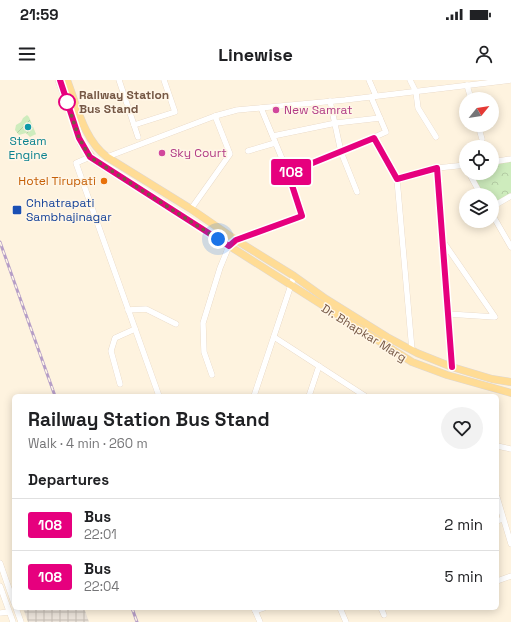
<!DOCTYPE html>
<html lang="en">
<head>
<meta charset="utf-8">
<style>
  :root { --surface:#fff; --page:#f2f2f2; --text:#202124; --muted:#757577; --line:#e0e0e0 }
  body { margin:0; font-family:"Space Grotesk",sans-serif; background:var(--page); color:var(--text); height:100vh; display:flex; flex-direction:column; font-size:15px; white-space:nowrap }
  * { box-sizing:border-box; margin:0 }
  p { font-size:13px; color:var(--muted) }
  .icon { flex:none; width:22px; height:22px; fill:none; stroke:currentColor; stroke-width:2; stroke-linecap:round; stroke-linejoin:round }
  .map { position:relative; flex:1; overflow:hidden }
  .side { position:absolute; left:12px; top:314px; width:487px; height:216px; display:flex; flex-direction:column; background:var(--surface); border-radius:6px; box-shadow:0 2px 10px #0003 }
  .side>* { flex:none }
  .badge { padding:0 8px; border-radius:3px; font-size:14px; line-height:26px }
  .needle { width:26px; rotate:60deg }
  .controls { position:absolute; left:459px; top:12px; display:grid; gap:8px }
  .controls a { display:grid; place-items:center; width:40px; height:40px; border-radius:50%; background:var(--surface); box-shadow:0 2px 10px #0003; font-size:20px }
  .you { position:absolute; width:20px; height:20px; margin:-10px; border:3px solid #fff; border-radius:50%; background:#1a73e8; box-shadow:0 0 0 6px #1a73e833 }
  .map>.badge { position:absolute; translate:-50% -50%; box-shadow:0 0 0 2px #fff }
  h2 { padding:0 16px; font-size:15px; line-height:36px }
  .round { display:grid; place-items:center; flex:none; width:42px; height:42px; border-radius:21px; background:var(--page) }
  .overview { display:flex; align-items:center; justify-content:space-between; height:68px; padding:0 16px }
  h1 { font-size:19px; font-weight:800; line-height:30px }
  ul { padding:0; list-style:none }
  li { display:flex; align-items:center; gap:12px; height:52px; padding:0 16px; border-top:1px solid var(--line) }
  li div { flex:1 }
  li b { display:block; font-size:15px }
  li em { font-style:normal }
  li .badge { min-width:44px; font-weight:700; text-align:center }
  .status { display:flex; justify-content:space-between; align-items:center; height:28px; padding:0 20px; background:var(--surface); direction:ltr }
  .status svg { height:11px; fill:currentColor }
  header { display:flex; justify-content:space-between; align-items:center; height:52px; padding:0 16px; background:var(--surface); font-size:18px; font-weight:800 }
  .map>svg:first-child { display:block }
  .industrial { fill:url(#industrial-grid) }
  .park { fill:url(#park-crowns) }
  .garden { fill:url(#garden-furrows) }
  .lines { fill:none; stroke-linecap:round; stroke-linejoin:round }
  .minor-casing { stroke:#e2cfba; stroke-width:6 }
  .major-casing { stroke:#ded7d2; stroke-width:8 }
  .minor { stroke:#fff; stroke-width:5.5 }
  .major { stroke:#ffdc95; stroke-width:7 }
  .rail-casing { stroke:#b69ec7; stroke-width:3 }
  .rail { stroke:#fff6e7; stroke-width:1.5; stroke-dasharray:4.5; stroke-linecap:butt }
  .line-casing { stroke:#fff; stroke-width:9 }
  .line { stroke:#e6007e; stroke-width:6 }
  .walk { stroke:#765845; stroke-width:4; stroke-dasharray:0 7.2 }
  .stop-dot { fill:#fff; stroke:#e6007e; stroke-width:2 }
  .hotel-dot { fill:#d1479c; stroke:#fff6e7; stroke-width:1.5 }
  .culture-dot { fill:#0f9aa8; stroke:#fff6e7; stroke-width:1.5 }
  .food-dot { fill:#e8710a; stroke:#fff6e7; stroke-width:1.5 }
  .transit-dot { fill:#1a4fb4; stroke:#fff6e7; stroke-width:1.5 }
  .labels { text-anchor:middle; stroke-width:3; stroke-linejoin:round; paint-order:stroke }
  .stop-label { font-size:12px; font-weight:bold; fill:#765845; stroke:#fff6e7; text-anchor:start }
  .hotel-label { font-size:12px; fill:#b23c85; stroke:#fff6e7; text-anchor:start }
  .culture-label { font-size:12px; fill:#0d838f; stroke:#fff6e7 }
  .food-label { font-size:12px; fill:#c56008; stroke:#fff6e7; text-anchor:end }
  .transit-label { font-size:12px; fill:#164399; stroke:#fff6e7; text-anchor:start }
  .street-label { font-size:12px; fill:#765845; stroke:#fff6e7 }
</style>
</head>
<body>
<div class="status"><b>21:59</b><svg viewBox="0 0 49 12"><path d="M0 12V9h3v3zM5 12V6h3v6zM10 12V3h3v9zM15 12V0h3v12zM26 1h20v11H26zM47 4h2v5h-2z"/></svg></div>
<header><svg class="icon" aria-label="menu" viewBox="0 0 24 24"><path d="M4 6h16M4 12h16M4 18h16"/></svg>Linewise<svg class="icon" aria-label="person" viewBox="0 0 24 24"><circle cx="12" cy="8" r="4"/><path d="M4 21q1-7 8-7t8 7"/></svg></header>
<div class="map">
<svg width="511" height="542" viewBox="0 0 511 542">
  <defs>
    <pattern id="industrial-grid" width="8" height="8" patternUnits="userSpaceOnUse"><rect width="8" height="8" fill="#ece4db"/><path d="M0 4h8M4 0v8" fill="none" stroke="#c4bcb3"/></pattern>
    <pattern id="park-crowns" width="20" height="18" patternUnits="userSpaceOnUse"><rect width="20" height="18" fill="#ceecbd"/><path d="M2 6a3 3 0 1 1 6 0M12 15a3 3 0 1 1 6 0" fill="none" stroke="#b4cca4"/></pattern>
    <pattern id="garden-furrows" width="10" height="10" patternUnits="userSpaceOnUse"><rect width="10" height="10" fill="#ceecbd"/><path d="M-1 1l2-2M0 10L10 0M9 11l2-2" fill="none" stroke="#b4cca4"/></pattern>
  </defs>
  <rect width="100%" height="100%" fill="#fef3df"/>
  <!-- industrial -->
  <polygon class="industrial" points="23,528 84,528 89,542 28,542"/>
  <!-- park -->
  <polygon class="park" points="511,81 511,113 492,124 492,115 484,115 472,93 492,93 492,85"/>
  <!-- garden -->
  <polygon class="garden" points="27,35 29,37 36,54 30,57 26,53 19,55 15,50 16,45 21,42 23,38"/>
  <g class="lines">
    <defs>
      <g id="minor">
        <polyline points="119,0 134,45 175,32 164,0"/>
        <polyline points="369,0 376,16"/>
        <polyline points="410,0 416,12 418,28 436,57"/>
        <polyline points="467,5 471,19"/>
        <polyline points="330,21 341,72 357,112"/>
        <polyline points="134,45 138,57"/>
        <polyline points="478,45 482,59"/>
        <polyline points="273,56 336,43 380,38"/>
        <polyline points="370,59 386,52 371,17"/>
        <polyline points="248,71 275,63"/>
        <polyline points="90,77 76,83 159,316"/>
        <polyline points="107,77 215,36 237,30 345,20 511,0"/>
        <polyline points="492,82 511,79"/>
        <polyline points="437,88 452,287"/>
        <polyline points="288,93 373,58 397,99 412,270"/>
        <polyline points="469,93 481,115"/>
        <polyline points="397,99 437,88 466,85"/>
        <polyline points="492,127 511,116"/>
        <polyline points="191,129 230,74 215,36"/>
        <polyline points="492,134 511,167"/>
        <polyline points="442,160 495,237 448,234"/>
        <polyline points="128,230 146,229 176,244"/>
        <polyline points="274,257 365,316"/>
        <polyline points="212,295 204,272 203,243 220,188 229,166 236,160 302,136 288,93 261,28"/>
        <polyline points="120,304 111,271 115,258 135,249"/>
        <polyline points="254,316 294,196"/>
        <polyline points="309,316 319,286"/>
        <polyline points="497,366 511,369"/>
        <polyline points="497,417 511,464"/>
        <polyline points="497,441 503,439"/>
        <polyline points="0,483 14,523"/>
        <polyline points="497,501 511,496"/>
        <polyline points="0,506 13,542"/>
        <polyline points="16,528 21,542"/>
        <polyline points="254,528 260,542"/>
        <polyline points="340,528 346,542"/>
        <polyline points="381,528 384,535"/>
        <polyline points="255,531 264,528"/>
        <polyline points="0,533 9,532"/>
      </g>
      <g id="major">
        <polyline points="59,0 81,63 94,80 412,282 447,295 511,313"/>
        <path d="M67 0C77 26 84 60 107 77L191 129 236 160 294 196 326 219 387 257 417 273 452 287 492 299 511 302"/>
      </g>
    </defs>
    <!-- minor casing -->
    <use href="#minor" class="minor-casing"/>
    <!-- major casing -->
    <use href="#major" class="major-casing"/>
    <!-- minor -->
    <use href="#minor" class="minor"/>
    <!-- major -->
    <use href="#major" class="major"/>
    <defs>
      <g id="rail">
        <polyline points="0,162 55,316"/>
        <polyline points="132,528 137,542"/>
      </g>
    </defs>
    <!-- rail casing -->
    <use href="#rail" class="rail-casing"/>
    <!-- rail -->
    <use href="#rail" class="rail"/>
  </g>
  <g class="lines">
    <defs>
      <polyline id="line" points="60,0 79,58 90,77 229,166 236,160 302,136 288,93 374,58 397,99 437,88 452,287"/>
    </defs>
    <!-- line casing -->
    <use href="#line" class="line-casing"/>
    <!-- line -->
    <use href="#line" class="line"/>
    <!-- walk -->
    <polyline class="walk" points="67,22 79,58 90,77 218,159"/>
  </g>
  <!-- markers -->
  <circle class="stop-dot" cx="67" cy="22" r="8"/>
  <g class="hotel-dot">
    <circle cx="276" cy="30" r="4"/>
    <circle cx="162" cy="73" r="4"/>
  </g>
  <circle class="culture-dot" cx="28" cy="47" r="4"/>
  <circle class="food-dot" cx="104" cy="101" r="4"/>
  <rect class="transit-dot" x="12" y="125" width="10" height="10" rx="2"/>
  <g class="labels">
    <!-- stop labels -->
    <g class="stop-label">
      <text x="79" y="19">Railway Station<tspan x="79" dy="14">Bus Stand</tspan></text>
    </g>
    <!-- hotel labels -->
    <g class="hotel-label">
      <text x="284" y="34">New Samrat</text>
      <text x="170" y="77">Sky Court</text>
    </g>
    <!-- culture labels -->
    <g class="culture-label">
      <text x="28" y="65">Steam<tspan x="28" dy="14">Engine</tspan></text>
    </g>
    <!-- food labels -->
    <g class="food-label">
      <text x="96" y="105">Hotel Tirupati</text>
    </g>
    <!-- transit labels -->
    <g class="transit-label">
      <text x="26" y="127">Chhatrapati<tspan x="26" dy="14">Sambhajinagar</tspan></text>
    </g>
    <!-- street labels -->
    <g class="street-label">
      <text transform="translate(364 253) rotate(32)" y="4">Dr. Bhapkar Marg</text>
    </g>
  </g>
</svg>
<div class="controls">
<a><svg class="needle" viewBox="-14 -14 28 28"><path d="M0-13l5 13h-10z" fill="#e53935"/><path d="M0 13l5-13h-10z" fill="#757577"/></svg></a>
<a><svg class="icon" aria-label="locate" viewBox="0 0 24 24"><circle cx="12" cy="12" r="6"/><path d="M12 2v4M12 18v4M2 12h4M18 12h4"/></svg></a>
<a><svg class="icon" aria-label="layers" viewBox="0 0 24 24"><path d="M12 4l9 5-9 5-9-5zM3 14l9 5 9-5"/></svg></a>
</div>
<div class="you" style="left:218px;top:159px"></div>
<b class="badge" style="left:291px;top:92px;background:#e6007e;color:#fff">108</b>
<section class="side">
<div class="overview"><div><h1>Railway Station Bus Stand</h1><p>Walk · 4 min · 260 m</p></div><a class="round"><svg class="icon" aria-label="heart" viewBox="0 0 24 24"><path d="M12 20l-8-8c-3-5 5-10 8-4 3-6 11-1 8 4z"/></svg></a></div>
<h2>Departures</h2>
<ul>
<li><span class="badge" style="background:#e6007e;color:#fff">108</span><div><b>Bus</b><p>22:01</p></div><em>2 min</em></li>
<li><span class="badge" style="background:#e6007e;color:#fff">108</span><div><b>Bus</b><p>22:04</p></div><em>5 min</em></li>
</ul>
</section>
</div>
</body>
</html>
